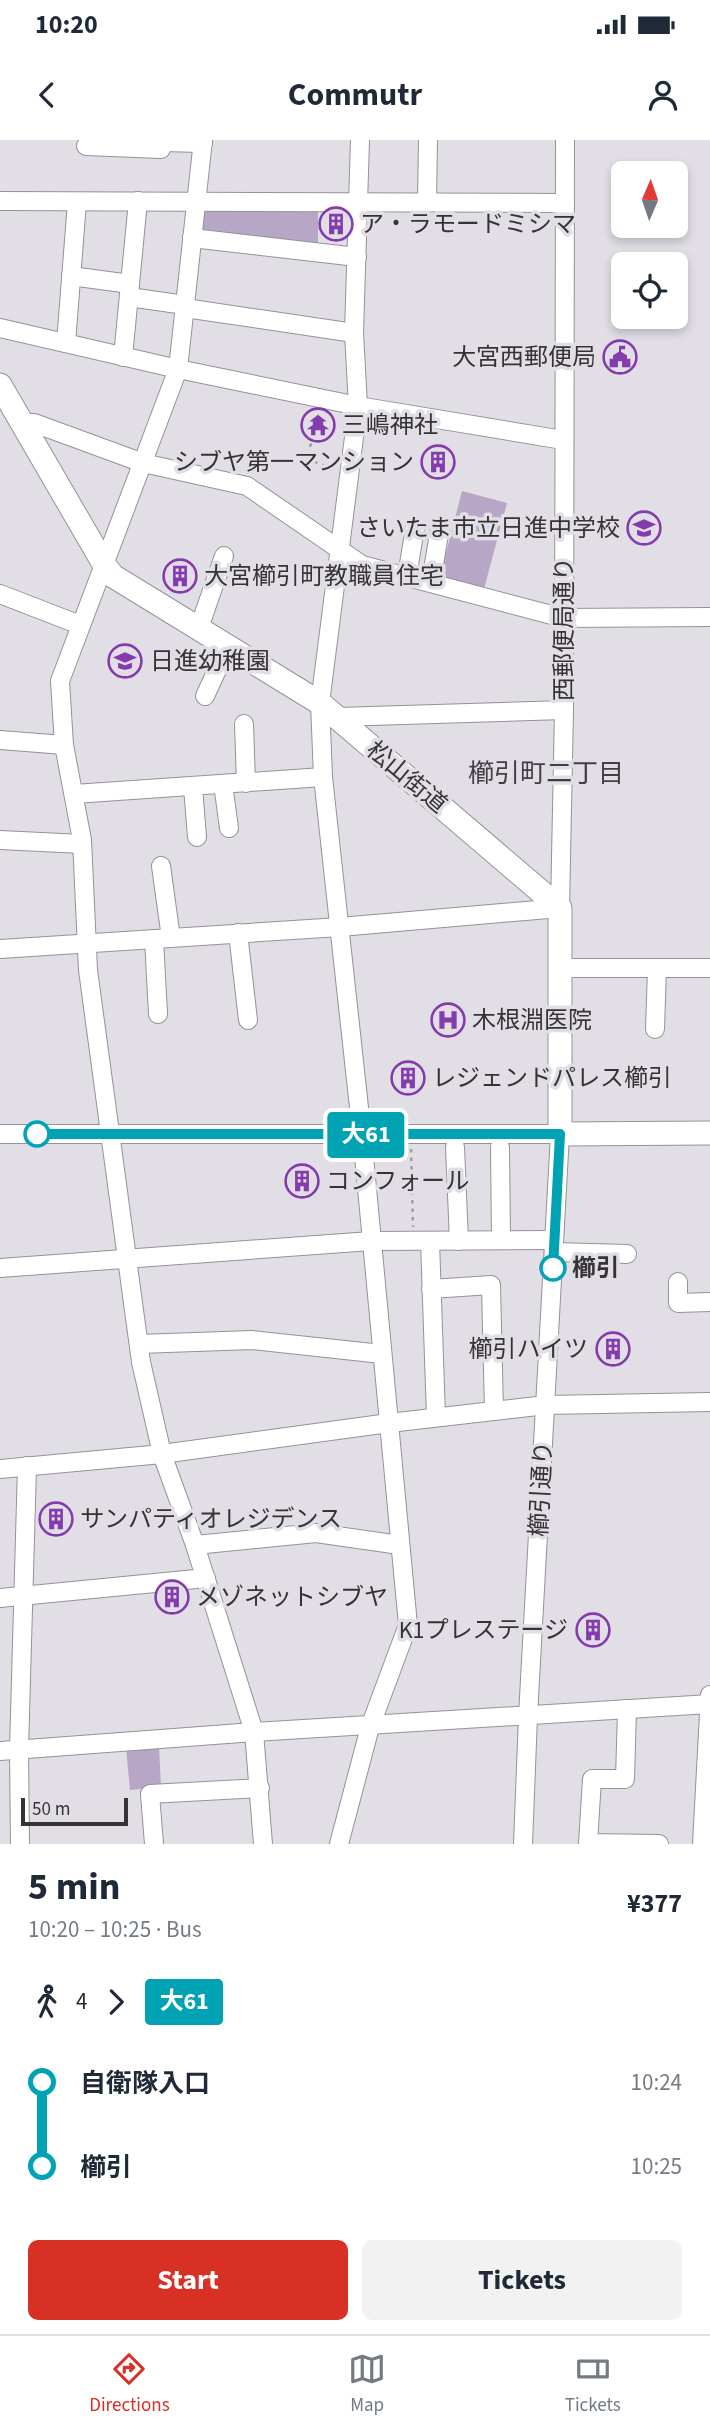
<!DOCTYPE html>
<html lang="en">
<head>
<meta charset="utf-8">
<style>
  :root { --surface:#fff; --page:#f2f2f3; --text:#1f2937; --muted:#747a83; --line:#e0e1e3; --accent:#d93025 }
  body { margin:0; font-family:"Source Sans 3","Noto Sans JP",sans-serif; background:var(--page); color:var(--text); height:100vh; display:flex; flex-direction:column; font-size:26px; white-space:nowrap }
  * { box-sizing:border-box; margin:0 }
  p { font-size:23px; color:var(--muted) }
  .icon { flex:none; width:38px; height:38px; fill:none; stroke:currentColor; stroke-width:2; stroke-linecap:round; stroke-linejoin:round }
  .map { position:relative; height:1704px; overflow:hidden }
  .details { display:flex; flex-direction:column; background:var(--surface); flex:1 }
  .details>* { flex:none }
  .badge { padding:0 14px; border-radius:5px; font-size:24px; line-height:46px }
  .needle { width:46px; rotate:2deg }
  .tools { position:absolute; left:611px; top:21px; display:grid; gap:14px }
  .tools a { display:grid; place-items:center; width:77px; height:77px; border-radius:10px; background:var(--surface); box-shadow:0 4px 10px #0003; font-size:35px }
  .scale { position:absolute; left:21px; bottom:18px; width:107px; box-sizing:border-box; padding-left:7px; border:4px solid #353336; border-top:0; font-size:19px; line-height:24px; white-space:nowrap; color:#353336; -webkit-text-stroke:5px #e2dee6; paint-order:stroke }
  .map>.badge { position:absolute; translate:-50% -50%; box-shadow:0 0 0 4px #fff }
  .legs { display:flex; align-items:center; gap:10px; height:77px; padding:0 28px; font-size:23px }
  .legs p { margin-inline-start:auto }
  .head { display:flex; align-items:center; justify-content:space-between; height:119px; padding:0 28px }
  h1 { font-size:38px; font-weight:700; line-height:52px }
  .primary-button { display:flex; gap:14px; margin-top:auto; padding:14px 28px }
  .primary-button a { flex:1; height:80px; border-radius:10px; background:var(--accent); color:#fff; font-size:28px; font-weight:700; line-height:80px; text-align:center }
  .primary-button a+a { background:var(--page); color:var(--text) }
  ul { padding:0 28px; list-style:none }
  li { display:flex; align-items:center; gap:24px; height:84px; font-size:26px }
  li i { display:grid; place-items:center; width:10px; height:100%; margin:0 9px; background:currentColor }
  li i::after { content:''; width:18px; height:18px; margin:-9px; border:5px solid; border-radius:50%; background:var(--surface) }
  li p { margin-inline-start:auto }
  li:first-child i { background:linear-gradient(#0000 50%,currentColor 0) }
  li:last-child i { background:linear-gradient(currentColor 50%,#0000 0) }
  .status { display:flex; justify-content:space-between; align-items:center; height:49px; padding:0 35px; background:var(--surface); direction:ltr }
  .status svg { height:19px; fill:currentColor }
  header { display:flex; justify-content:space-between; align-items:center; height:91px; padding:0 28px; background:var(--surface); font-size:32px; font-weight:700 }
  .dock { display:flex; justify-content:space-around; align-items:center; height:98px; border-top:2px solid var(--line); background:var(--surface); font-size:19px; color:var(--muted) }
  .dock a { display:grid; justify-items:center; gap:4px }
  .dock .selected { color:var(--accent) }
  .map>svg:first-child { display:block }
  .green { fill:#b8a6c6 }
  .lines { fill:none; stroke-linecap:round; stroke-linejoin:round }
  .minor-casing { stroke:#959199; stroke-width:20 }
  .major-casing { stroke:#959199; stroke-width:25 }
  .path { stroke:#9f9ca2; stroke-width:2.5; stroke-dasharray:3.5 5; stroke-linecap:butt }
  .minor { stroke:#fff; stroke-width:18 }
  .major { stroke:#fff; stroke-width:23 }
  .line-1-casing { stroke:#fff; stroke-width:16 }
  .line-1 { stroke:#00a3b4; stroke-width:10 }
  .stop-1-dot { fill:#fff; stroke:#00a3b4; stroke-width:3.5 }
  .labels { text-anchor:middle; stroke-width:7; stroke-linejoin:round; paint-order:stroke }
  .poi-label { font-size:24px; fill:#353336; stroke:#e2dee6; text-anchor:start }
  .street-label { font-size:24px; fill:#353336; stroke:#e2dee6 }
  .stop-label { font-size:24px; font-weight:bold; fill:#353336; stroke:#e2dee6; text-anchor:start }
  .neighbourhood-label { font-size:26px; fill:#413e44; stroke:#e2dee6 }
</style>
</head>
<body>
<div class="status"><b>10:20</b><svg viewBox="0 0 49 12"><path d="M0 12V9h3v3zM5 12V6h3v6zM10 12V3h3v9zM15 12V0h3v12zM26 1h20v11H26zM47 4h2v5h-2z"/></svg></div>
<header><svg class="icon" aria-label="back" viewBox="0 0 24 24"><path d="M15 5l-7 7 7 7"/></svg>Commutr<svg class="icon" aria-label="person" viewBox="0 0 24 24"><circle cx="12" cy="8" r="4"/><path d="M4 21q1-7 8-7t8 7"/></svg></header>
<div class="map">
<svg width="710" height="1704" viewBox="0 0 710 1704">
  <rect width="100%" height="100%" fill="#e2dee6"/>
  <!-- green -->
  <g class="green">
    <polygon points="201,64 318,66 318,109 200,96"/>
    <polygon points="462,351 507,363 484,449 440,436"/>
    <polygon points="159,1605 161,1647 130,1650 126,1608"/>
  </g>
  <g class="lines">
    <defs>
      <g id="minor">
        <polyline points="203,0 178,229 60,541 64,605 82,700 88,830 141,1222 162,1314 195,1405 254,1592 263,1704"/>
        <polyline points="86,6 161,9 162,2 203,3"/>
        <polyline points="0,61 565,63"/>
        <polyline points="427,62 428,0"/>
        <polyline points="192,98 357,117"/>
        <polyline points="71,136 130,144"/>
        <polyline points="129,157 185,165"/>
        <polyline points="185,168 354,193"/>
        <polyline points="0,188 178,229 358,266 563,300"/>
        <polyline points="66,203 77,62"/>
        <polyline points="123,217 138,61"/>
        <polyline points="22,283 34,283 143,323 247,346 362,425 563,478 710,477"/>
        <polyline points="407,436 415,388"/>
        <polyline points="431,442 440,388"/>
        <polyline points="0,454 80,485"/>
        <polyline points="199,488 224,416"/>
        <polyline points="205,556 228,506"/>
        <polyline points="337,577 564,570"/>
        <polyline points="244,584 246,643"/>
        <polyline points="0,600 64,605"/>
        <polyline points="223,644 229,688"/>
        <polyline points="193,647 197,697"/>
        <polyline points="74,654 323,637"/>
        <polyline points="0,700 82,704"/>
        <polyline points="161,726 171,798"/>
        <polyline points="238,793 248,880"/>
        <polyline points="154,799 158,874"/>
        <polyline points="0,809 340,787 560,768 564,570 565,0"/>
        <polyline points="561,828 710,828"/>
        <polyline points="655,889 657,828"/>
        <polyline points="0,994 560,994 528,1576 523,1704"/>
        <polyline points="455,1007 459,1101"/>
        <polyline points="500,1007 501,1100"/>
        <polyline points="430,1101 436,1277"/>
        <polyline points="554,1112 627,1114"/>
        <polyline points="0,1128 371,1101 554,1100"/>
        <polyline points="678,1142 678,1163 710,1162"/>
        <polyline points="431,1149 491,1145 494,1271"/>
        <polyline points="139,1204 252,1200 382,1214"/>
        <polyline points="0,1329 162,1314 389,1283 546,1265 710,1262"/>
        <polyline points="195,1405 316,1393 400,1405"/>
        <polyline points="0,1458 206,1438"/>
        <polyline points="627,1569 625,1639 592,1639 588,1703 659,1704"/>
        <polyline points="0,1611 254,1592 710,1564"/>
        <polyline points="20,1704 19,1610 27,1326"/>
        <polyline points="154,1704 150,1654 260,1648"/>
        <polyline points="339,1704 370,1587 408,1485 362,995 323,637 320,563 358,266 354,193 360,0"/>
        <polyline points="702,1704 710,1555"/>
      </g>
      <polyline id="major" points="0,245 105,426 113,436 320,563 560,768 560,994 710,993"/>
    </defs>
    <!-- minor casing -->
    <use href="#minor" class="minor-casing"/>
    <!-- major casing -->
    <use href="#major" class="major-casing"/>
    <!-- path -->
    <g class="path">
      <polyline points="318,288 305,318 333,329"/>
      <polyline points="411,1009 413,1087"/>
    </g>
    <!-- minor -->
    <use href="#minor" class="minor"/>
    <!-- major -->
    <use href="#major" class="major"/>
  </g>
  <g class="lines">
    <defs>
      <polyline id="line-1" points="37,994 560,994 553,1128"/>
    </defs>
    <!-- line-1 casing -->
    <use href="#line-1" class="line-1-casing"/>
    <!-- line-1 -->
    <use href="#line-1" class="line-1"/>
  </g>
  <!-- icons -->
  <defs>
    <symbol id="building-ring" viewBox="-11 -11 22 22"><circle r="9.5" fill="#e2dee6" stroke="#833bae" stroke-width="1.5"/><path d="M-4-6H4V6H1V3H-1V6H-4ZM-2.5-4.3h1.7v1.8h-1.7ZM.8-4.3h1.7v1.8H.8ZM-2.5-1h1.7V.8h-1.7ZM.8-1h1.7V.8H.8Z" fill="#833bae"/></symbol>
    <symbol id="civic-ring" viewBox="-11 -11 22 22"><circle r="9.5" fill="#e2dee6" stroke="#833bae" stroke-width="1.5"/><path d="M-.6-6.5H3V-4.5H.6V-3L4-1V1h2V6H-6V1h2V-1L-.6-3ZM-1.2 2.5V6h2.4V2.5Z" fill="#833bae"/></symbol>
    <symbol id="temple-ring" viewBox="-11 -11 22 22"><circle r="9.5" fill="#e2dee6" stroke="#833bae" stroke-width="1.5"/><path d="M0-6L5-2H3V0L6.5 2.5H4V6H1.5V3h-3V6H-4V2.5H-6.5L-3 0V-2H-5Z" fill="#833bae"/></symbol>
    <symbol id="school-ring" viewBox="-11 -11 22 22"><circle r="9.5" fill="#e2dee6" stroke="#833bae" stroke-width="1.5"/><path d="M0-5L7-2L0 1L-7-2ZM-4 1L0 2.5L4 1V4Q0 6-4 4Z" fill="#833bae"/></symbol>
    <symbol id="hospital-ring" viewBox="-11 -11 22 22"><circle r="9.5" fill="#e2dee6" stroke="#833bae" stroke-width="1.5"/><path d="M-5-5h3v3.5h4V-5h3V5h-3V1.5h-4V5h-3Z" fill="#833bae"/></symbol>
  </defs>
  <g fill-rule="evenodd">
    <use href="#building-ring" x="317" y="65" width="38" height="38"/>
    <use href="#civic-ring" x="601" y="198" width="38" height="38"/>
    <use href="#temple-ring" x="299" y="266" width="38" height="38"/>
    <use href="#building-ring" x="419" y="303" width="38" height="38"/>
    <use href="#school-ring" x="625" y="369" width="38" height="38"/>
    <use href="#building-ring" x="161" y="417" width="38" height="38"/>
    <use href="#school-ring" x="106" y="502" width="38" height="38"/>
    <use href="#hospital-ring" x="429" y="861" width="38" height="38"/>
    <use href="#building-ring" x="389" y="919" width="38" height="38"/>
    <use href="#building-ring" x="283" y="1022" width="38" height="38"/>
    <use href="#building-ring" x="594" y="1190" width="38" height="38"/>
    <use href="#building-ring" x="37" y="1360" width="38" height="38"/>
    <use href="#building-ring" x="153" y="1438" width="38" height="38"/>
    <use href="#building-ring" x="574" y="1471" width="38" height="38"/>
  </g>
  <!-- markers -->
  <g class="stop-1-dot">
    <circle cx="37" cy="994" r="12"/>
    <circle cx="553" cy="1128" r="12"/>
  </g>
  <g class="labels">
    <!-- poi labels -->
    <g class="poi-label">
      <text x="360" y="92">ア・ラモードミシマ</text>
      <text x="596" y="225" text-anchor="end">大宮西郵便局</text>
      <text x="342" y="293">三嶋神社</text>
      <text x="414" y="330" text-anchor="end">シブヤ第一マンション</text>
      <text x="620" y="396" text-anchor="end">さいたま市立日進中学校</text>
      <text x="204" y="444">大宮櫛引町教職員住宅</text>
      <text x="150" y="529">日進幼稚園</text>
      <text x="472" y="888">木根淵医院</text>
      <text x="432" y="946">レジェンドパレス櫛引</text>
      <text x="326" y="1049">コンフォール</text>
      <text x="588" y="1217" text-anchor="end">櫛引ハイツ</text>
      <text x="80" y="1387">サンパティオレジデンス</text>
      <text x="196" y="1465">メゾネットシブヤ</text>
      <text x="568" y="1498" text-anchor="end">K1プレステージ</text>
    </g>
    <!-- street labels -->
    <g class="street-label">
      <text transform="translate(564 489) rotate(-90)" y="8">西郵便局通り</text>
      <text transform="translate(407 637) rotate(40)" y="8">松山街道</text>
      <text transform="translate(541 1349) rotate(-87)" y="8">櫛引通り</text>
    </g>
    <!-- stop labels -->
    <g class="stop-label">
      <text x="572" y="1136">櫛引</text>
    </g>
    <!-- neighbourhood labels -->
    <g class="neighbourhood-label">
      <text x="546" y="642">櫛引町二丁目</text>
    </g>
  </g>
</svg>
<div class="tools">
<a><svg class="needle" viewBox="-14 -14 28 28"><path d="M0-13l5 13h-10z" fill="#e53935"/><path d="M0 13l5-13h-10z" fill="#747a83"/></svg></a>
<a><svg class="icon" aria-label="locate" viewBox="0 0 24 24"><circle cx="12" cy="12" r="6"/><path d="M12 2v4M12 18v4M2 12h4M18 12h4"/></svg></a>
</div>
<div class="scale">50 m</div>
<b class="badge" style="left:366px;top:995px;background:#00a3b4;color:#fff">大61</b>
</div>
<section class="details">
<div class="head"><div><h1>5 min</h1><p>10:20 – 10:25 · Bus</p></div><b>¥377</b></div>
<div class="legs"><svg class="icon" aria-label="walk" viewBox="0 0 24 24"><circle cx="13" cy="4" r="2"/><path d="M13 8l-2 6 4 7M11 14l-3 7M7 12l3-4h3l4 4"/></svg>4<svg class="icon" aria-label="forward" viewBox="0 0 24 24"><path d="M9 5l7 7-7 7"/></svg><b class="badge" style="background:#00a3b4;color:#fff">大61</b></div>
<ul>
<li><i style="color:#00a3b4"></i><b>自衛隊入口</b><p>10:24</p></li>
<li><i style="color:#00a3b4"></i><b>櫛引</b><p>10:25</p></li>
</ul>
<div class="primary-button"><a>Start</a><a>Tickets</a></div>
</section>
<nav class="dock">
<a class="selected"><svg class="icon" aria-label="directions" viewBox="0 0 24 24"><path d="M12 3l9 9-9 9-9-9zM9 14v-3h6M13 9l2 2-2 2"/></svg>Directions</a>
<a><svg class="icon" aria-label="map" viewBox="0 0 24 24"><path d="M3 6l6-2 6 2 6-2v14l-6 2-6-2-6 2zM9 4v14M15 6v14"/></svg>Map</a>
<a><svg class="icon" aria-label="tickets" viewBox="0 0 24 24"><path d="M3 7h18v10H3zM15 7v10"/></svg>Tickets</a>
</nav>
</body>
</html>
